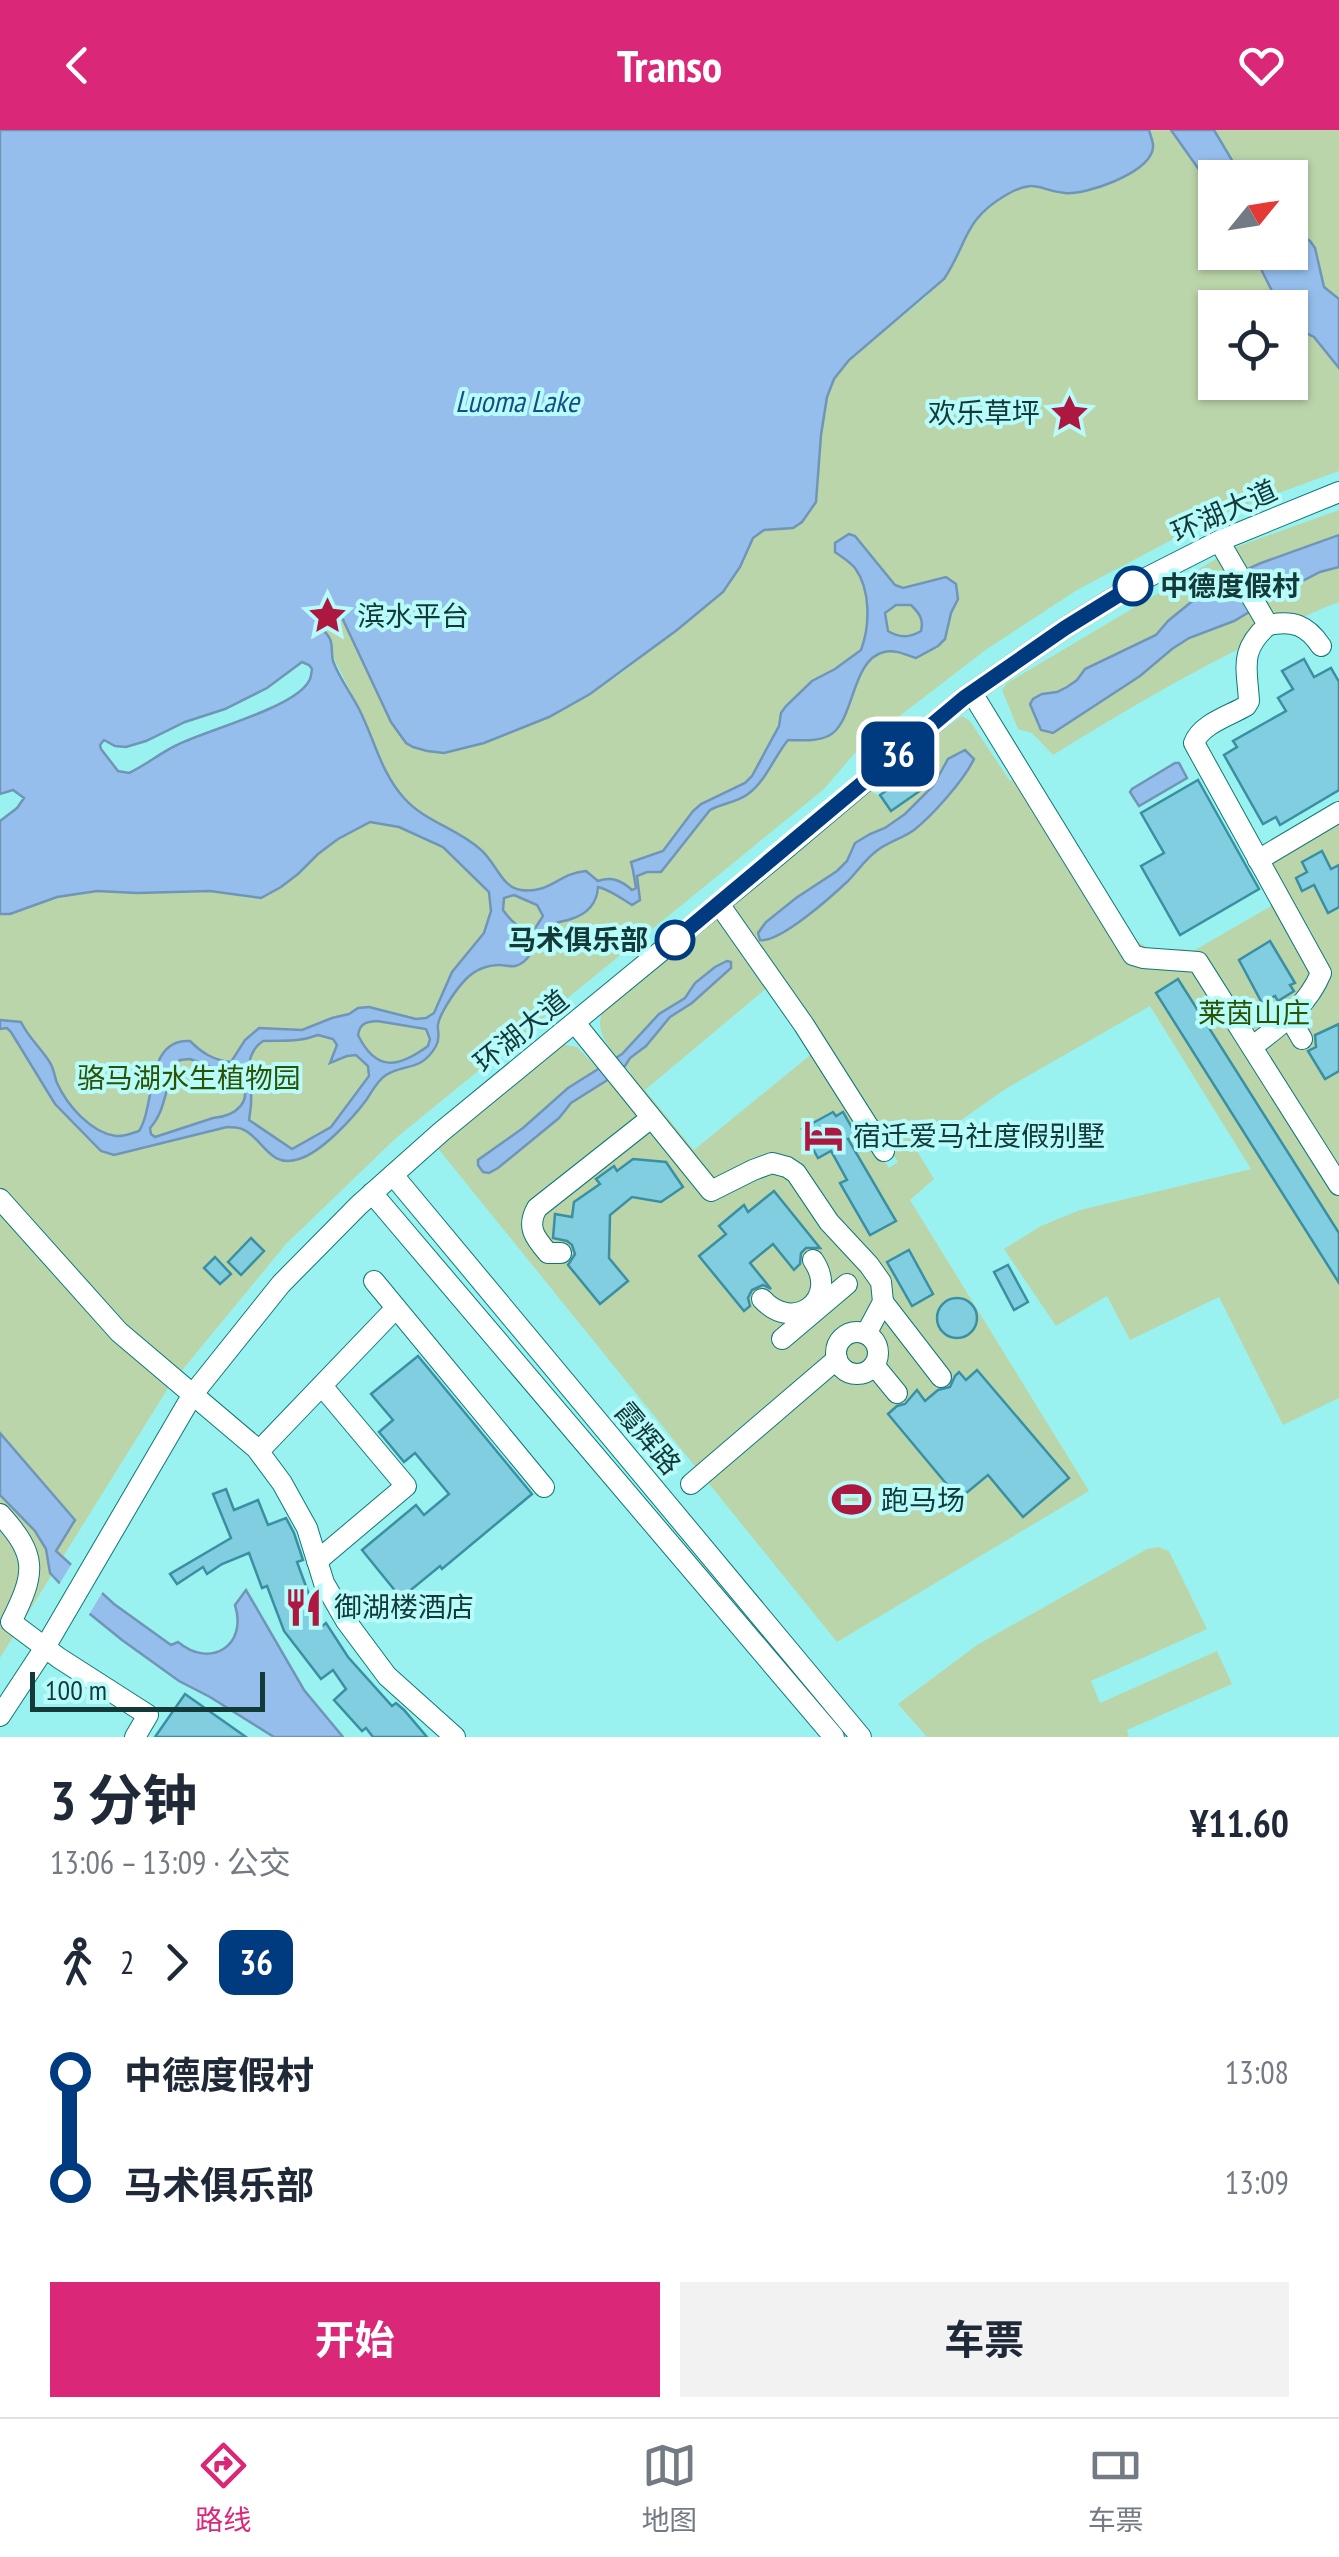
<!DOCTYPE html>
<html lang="zh">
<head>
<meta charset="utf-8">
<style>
  :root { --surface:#fff; --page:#f2f2f3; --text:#1f2937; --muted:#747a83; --line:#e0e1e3; --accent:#db2777 }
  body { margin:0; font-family:"PT Sans Narrow","Noto Sans SC",sans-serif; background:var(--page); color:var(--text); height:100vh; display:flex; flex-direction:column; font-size:38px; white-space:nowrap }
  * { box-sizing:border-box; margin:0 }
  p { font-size:32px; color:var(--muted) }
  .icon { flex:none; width:55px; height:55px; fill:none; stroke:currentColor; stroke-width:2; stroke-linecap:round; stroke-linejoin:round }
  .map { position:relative; height:1607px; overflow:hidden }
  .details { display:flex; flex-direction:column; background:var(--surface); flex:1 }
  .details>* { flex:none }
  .badge { padding:0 20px; border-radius:15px; font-size:35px; line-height:65px }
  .needle { width:65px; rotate:60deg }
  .fabs { position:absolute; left:1198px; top:30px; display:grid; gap:20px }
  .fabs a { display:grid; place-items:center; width:110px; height:110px; border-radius:0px; background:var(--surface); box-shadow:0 2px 8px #0004; font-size:50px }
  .scale { position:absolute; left:30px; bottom:25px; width:235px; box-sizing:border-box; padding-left:10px; border:5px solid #133938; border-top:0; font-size:28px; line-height:35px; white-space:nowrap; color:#133938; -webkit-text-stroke:8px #b7fcfa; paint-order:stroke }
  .map>.badge { position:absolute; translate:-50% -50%; box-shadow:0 0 0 5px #fff }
  .legs { display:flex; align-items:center; gap:15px; height:110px; padding:0 50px; font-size:32px }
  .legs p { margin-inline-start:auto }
  .overview { display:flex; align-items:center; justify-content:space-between; height:170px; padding:0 50px }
  h1 { font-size:55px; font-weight:700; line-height:75px }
  .button { display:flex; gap:20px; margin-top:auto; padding:20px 50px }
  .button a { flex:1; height:115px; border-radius:0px; background:var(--accent); color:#fff; font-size:40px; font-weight:700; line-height:115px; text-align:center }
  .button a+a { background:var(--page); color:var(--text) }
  ul { padding:0 50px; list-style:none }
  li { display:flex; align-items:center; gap:35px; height:110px; font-size:38px }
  li i { display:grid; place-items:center; width:15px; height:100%; margin:0 12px; background:currentColor }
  li i::after { content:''; width:25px; height:25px; margin:-12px; border:8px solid; border-radius:50%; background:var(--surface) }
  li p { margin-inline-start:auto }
  li:first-child i { background:linear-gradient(#0000 50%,currentColor 0) }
  li:last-child i { background:linear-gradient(currentColor 50%,#0000 0) }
  header { display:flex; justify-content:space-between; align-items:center; height:130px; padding:0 50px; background:var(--accent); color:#fff; font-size:45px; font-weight:700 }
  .menu { display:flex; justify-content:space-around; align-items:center; height:140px; border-top:2px solid var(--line); background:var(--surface); font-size:28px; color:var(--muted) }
  .menu a { display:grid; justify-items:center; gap:5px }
  .menu .on { color:var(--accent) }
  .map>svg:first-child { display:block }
  .green { fill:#bbd5ab; fill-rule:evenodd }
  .water { fill:#96beed; stroke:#6f96b7; stroke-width:2.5; fill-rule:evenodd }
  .pier { fill:#9af2f0 }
  .building { fill:#80cedf; stroke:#3a90a2; stroke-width:2.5 }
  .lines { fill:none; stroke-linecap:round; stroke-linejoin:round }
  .minor-casing { stroke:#0e7776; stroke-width:22 }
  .minor { stroke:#fff; stroke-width:20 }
  .line-1-casing { stroke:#fff; stroke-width:22 }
  .line-1 { stroke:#003b80; stroke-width:15 }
  .stop-1-dot { fill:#fff; stroke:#003b80; stroke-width:5 }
  .labels { text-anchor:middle; stroke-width:8; stroke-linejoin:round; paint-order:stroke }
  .poi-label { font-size:28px; fill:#133938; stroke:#b7fcfa; text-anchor:start }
  .street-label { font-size:28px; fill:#133938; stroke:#b7fcfa }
  .stop-label { font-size:28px; font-weight:bold; fill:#133938; stroke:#b7fcfa; text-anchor:start }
  .park-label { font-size:28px; fill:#2c5304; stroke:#b7fcfa }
  .water-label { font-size:30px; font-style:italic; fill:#184d86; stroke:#b7fcfa }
</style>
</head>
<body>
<header><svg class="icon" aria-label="back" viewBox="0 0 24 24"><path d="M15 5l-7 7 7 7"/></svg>Transo<svg class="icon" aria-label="heart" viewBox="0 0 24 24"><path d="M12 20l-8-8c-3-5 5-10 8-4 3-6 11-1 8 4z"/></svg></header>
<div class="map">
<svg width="1339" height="1607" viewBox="0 0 1339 1607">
  <rect width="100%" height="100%" fill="#9af2f0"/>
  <!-- green -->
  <g class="green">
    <path d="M1149 0H1171L1215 59V122H1290V48L1242 47 1214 0H1339V341L1219 385 1077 460 987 519 897 588 854 624 824 659 396 1008 286 1114 170 1255 0 1528V784H11L57 767 97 761 137 763 210 761 251 768 269 765 298 744 318 724 338 709 370 692 399 697 405 670 392 652 360 580 315 491V484L319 476 329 473 339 479 391 592 590 564 623 542 723 462 740 437 753 408 764 400 793 398 818 352 821 305 827 267 834 249 849 230 927 166 954 134 959 119 976 87 1003 67 1023 56 1040 55 1064 63 1101 57 1127 45 1143 35 1151 25 1154 16ZM1215 178H1290V252H1215Z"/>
    <path d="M1339 380V472C1310 483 1283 497 1255 511 1185 545 1119 584 1053 625L1032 603 1018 599 1002 560 1007 553 1236 417Z"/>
    <path d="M962 586 970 591 1010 651 1029 640 1137 811 1148 818 1195 820 1273 775 1248 729 1339 675V1268L1283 1295 1219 1167 1130 1210 1107 1166 1056 1196 1004 1119 1041 1096 1080 1080 1251 1039 1150 876 1007 958 917 1021 934 1049 910 1070 1089 1361 837 1512 436 1016 560 914 577 917 616 957 631 943C617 926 593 906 602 883L714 787 721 789 768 857 645 960 694 1020 814 922 889 1038 898 1032 797 876 729 777 867 663 871 661 879 666 891 682 925 657 906 629Z"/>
    <polygon points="1158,1417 1169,1421 1207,1499 1091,1551 1100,1573 1217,1521 1232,1554 1127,1600 1129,1607 927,1607 898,1574 977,1515 1147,1419"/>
  </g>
  <!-- water -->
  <g class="water">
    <path d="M0 0H1149C1151 8 1155 14 1152 22 1144 44 1087 65 1065 63 1038 60 1035 48 1006 65 963 90 968 113 944 149L849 230 834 249 827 267 821 305 816 372 802 392 793 398 764 400 753 408 740 437 723 462 677 500 590 564 549 587 484 613 444 623 427 621 413 617 406 613 391 592 338 479 329 473 317 478 315 491C320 497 326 501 330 509 333 516 331 524 333 531 339 548 351 563 359 579 374 608 381 643 404 668 424 691 456 698 480 719 496 732 501 757 521 760 550 764 559 743 586 741L598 751C612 746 622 751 632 760L636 758C634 747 634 743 631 732L663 721 693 681 701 674 745 653 752 646 779 596 781 583 786 576 812 551 835 539 861 520C870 496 871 460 855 438 850 432 842 427 835 422V413L849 404 855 406 895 455 903 458 946 447 956 454 958 469 951 483 945 509 938 516 916 528C906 525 895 519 884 522 850 530 855 594 828 606 816 612 800 610 788 610 774 627 766 651 748 664 736 673 722 673 710 680L661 742H647L637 746 640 770 632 775C622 769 609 759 598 757 597 773 587 784 571 789 564 792 556 791 550 796 536 806 533 832 515 836 511 837 505 835 500 835 486 835 476 839 466 849 457 858 441 881 438 894 437 902 441 907 436 916 421 942 406 933 386 945 377 951 373 960 367 969 353 988 322 1022 299 1029 268 1039 263 1007 242 999 237 997 231 997 227 997L114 1025 101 1021 55 974 11 902 7 898 0 899V890L21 892C28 907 40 917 49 931 54 938 54 945 57 953 67 975 91 1003 116 1006 124 1007 132 1003 139 1001 156 975 145 908 190 911 202 923 213 930 231 932L245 910 259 898 302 900 332 888 349 884 358 878 369 877 416 889 426 888 434 883 452 842 484 803 491 781 489 762 443 717 399 697 370 692 338 709 318 724 298 744 281 757 261 768 210 761 137 763 97 761 57 767 10 784H0V691L17 678 24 668 13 660 0 664ZM896 475H911C919 483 924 489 921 501 910 508 899 508 888 501L885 483ZM302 532 309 535 312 539C311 546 311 549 307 554 289 579 207 600 177 615 160 623 146 635 129 643L118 641 101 619 100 615 104 610 115 616 126 617 146 611 185 592 225 579 267 558ZM514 765 537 775 543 786 534 800C519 800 511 791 503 780L504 768ZM377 891 426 899 430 909 428 916C398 938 376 942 358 905 360 893 366 892 377 891ZM318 905 333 909 337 915 330 933 347 926 356 925 368 936 369 946 331 997 292 1019 249 990C250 982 252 974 251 965 249 945 244 924 263 911 285 910 296 913 318 905ZM190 929 239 948C255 971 236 986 213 988L155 1007 151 1004 150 998C168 979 164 950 180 930Z"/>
    <polygon points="1171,0 1214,0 1242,47 1215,48 1215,59 1212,58"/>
    <polygon points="1290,99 1310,111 1315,118 1324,157 1339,169 1339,238 1314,207 1290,195 1290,178 1280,177 1253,123 1290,122"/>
    <polygon points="1339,405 1339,437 1320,442 1291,457 1234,491 1189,508 1172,519 1140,546 1053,603 1041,600 1030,574 1033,569 1042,564 1057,562 1067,557 1077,550 1085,539 1156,505 1168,491 1212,455 1261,433"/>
    <path d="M965 620 974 629C964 650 933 685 914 700 902 709 886 712 874 723 864 731 857 742 848 751 832 766 780 813 760 810L758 803 766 792 796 768 837 741 847 731 855 713 870 704 885 698 905 684 933 656 948 629Z"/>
    <polygon points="1175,633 1179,633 1187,648 1139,676 1130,662 1132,659"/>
    <polygon points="727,831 731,832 731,838 692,873 670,887 646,916 630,928 625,936 609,949 571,973 559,988 498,1038 489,1043 483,1042 478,1035 478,1030 523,998 568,958 622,924 659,884 685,868 695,853 715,837"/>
    <path d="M0 1303 75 1390 56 1421 114 1474 171 1515 178 1512C210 1539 248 1516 235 1475L246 1460 304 1560 343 1607H274L210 1567 179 1551 122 1510 85 1480 50 1443 46 1419 35 1401 0 1365Z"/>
  </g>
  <!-- pier -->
  <polygon class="pier" points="74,1430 105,1458 87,1488 57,1458"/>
  <!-- building -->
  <g class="building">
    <polygon points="1304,529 1314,547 1331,538 1339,552 1339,660 1280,695 1276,687 1263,694 1224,625 1237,617 1233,611 1286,581 1278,568 1293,559 1282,541"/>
    <polygon points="912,643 924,658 891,681 880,665"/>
    <polygon points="1198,650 1259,759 1180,805 1141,736 1164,723 1141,683"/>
    <polygon points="1322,721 1331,739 1339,735 1339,777 1328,783 1314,755 1302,761 1296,748 1307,742 1302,732"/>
    <polygon points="1270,811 1295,853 1290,855 1294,861 1278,871 1275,866 1262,873 1239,830"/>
    <polygon points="1178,849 1339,1103 1339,1153 1156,863"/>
    <polygon points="1339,894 1339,941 1325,949 1308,921 1316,917 1315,905"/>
    <polygon points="833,982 836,986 843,982 856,1005 848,1009 896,1091 870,1105 840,1053 847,1050 831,1021 818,1028 802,999"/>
    <polygon points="633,1029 666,1032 683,1057 661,1072 632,1067 610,1085 609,1128 628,1151 600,1174 568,1135 575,1124 572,1115 567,1111 553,1108 555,1084 572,1087 574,1072 600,1054 596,1049 614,1036 617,1041"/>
    <polygon points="774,1061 820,1118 806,1118 801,1123 800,1134 794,1140 773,1114 750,1133 771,1159 763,1155 752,1160 748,1168 750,1176 744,1181 699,1126 726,1104 719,1096 744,1075 748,1082"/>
    <polygon points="251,1108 264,1121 241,1145 228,1132"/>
    <polygon points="909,1120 933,1164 912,1176 887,1132"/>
    <polygon points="215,1127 231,1144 220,1154 204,1138"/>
    <polygon points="1008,1135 1028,1172 1014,1180 994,1142"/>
    <circle cx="957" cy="1188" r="20"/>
    <polygon points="418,1226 532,1364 442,1439 440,1436 401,1468 362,1420 416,1375 424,1385 449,1364 415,1323 404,1332 379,1302 393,1290 371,1264"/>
    <polygon points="977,1240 1069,1348 1023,1387 988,1345 959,1369 888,1284 897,1276 905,1274 917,1260 925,1271 938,1260 950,1257 955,1246 959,1242 966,1250"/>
    <polygon points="226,1359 234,1380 258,1370 268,1395 286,1388 294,1403 303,1430 297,1432 321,1497 326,1493 348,1527 392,1576 396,1573 404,1580 427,1607 373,1607 366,1598 362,1601 334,1570 346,1559 333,1540 321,1549 284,1501 267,1456 262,1458 249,1423 222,1434 207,1444 203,1437 177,1454 170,1444 231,1408 213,1364"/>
    <polygon points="185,1564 246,1607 155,1607"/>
  </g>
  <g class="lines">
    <defs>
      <g id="minor">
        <path d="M1219 411 1268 495C1239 521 1247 537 1249 571L1246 576C1229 586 1201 594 1194 613L1321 843C1308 875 1280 896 1253 916"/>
        <path d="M1268 495C1293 490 1307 495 1321 516"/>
        <polyline points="972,563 1133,825 1143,828 1198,832 1339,1055"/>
        <polyline points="1258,730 1339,682"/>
        <polyline points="719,774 804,895 884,1021"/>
        <polyline points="1290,888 1302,909"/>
        <polyline points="575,893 711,1061 753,1040 772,1033 787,1037 796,1043 829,1092 869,1135 881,1152 883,1172 866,1204"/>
        <polyline points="393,1045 861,1607"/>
        <polyline points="372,1063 834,1607"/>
        <polyline points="0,1069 119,1202 256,1318 282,1353 307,1398 324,1453 346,1491 387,1546 455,1607"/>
        <path d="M561 1123H548C535 1108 526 1097 537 1078L651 988"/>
        <polyline points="374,1151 544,1357"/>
        <path d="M762 1169C794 1204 840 1169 813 1130"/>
        <polyline points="883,1172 941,1247"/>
        <circle cx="857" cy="1223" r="21"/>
        <polyline points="782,1209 847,1154"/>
        <polyline points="874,1235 897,1263"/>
        <polyline points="259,1321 396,1178"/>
        <polyline points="691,1354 837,1229"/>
        <path d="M0 1384C38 1426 36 1442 11 1492L59 1528 148 1585 135 1607"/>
        <polyline points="317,1431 406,1356 322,1256"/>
        <polyline points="0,1586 44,1519 193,1264 281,1154 359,1075 441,1002 777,726 964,568 1065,498 1144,449 1219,411 1339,362"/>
      </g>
    </defs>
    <!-- minor casing -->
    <use href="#minor" class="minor-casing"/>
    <!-- minor -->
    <use href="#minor" class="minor"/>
  </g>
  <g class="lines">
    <defs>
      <polyline id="line-1" points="675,810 964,568 1065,498 1133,456"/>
    </defs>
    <!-- line-1 casing -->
    <use href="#line-1" class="line-1-casing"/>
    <!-- line-1 -->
    <use href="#line-1" class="line-1"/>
  </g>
  <!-- icons -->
  <defs>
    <symbol id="sight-bare" viewBox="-9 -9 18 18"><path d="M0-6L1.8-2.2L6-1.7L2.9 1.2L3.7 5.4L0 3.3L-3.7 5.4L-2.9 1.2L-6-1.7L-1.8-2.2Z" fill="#ad1840" stroke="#b7fcfa" stroke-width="2.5" paint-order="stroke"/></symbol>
    <symbol id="hotel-bare" viewBox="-9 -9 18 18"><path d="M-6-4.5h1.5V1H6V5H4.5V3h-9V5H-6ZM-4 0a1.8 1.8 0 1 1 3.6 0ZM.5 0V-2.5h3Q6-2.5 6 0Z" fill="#ad1840" stroke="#b7fcfa" stroke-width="2.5" paint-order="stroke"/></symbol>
    <symbol id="stadium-bare" viewBox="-9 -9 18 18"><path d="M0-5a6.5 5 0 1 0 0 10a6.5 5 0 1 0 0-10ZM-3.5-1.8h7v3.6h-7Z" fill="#ad1840" stroke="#b7fcfa" stroke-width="2.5" paint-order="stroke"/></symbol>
    <symbol id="restaurant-bare" viewBox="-9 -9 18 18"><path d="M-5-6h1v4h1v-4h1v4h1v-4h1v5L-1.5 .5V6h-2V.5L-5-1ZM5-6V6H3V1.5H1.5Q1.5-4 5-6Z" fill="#ad1840" stroke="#b7fcfa" stroke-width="2.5" paint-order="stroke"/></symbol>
  </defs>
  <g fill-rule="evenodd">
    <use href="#sight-bare" x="1042" y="256" width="55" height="55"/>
    <use href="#sight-bare" x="300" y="458" width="55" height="55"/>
    <use href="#hotel-bare" x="796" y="978" width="55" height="55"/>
    <use href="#stadium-bare" x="824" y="1342" width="55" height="55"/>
    <use href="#restaurant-bare" x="276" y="1450" width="55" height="55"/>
  </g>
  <!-- markers -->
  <g class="stop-1-dot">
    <circle cx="1133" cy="456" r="18"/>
    <circle cx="675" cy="810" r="18"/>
  </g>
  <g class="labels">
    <!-- poi labels -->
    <g class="poi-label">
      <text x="1040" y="293" text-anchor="end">欢乐草坪</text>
      <text x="357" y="496">滨水平台</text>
      <text x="853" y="1016">宿迁爱马社度假别墅</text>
      <text x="881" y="1380">跑马场</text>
      <text x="334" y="1487">御湖楼酒店</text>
    </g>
    <!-- street labels -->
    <g class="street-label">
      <text transform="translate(1224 381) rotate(-24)" y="10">环湖大道</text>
      <text transform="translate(521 901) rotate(-39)" y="10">环湖大道</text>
      <text transform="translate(648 1308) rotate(50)" y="10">霞辉路</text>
    </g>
    <!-- stop labels -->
    <g class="stop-label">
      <text x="1160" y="466">中德度假村</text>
      <text x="648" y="820" text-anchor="end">马术俱乐部</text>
    </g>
    <!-- park labels -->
    <g class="park-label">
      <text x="1254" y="893">莱茵山庄</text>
      <text x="189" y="958">骆马湖水生植物园</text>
    </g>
    <!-- water labels -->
    <g class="water-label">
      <text x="517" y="282">Luoma Lake</text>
    </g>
  </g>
</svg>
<div class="fabs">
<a><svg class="needle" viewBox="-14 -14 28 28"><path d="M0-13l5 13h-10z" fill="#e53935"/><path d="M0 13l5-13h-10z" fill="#747a83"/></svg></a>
<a><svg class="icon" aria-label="locate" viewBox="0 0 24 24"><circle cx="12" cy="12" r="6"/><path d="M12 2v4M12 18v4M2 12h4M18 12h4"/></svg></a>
</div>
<div class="scale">100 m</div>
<b class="badge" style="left:898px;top:624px;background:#003b80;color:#fff">36</b>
</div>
<section class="details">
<div class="overview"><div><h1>3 分钟</h1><p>13:06 – 13:09 · 公交</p></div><b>¥11.60</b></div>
<div class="legs"><svg class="icon" aria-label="walk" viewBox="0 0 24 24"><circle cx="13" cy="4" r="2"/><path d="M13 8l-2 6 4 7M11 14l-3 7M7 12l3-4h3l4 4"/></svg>2<svg class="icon" aria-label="forward" viewBox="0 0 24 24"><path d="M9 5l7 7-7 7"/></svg><b class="badge" style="background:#003b80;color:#fff">36</b></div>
<ul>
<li><i style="color:#003b80"></i><b>中德度假村</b><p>13:08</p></li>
<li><i style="color:#003b80"></i><b>马术俱乐部</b><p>13:09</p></li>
</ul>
<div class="button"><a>开始</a><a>车票</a></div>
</section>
<nav class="menu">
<a class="on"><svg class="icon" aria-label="directions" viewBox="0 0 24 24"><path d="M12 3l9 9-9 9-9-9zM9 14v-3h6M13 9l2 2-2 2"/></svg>路线</a>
<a><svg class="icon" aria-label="map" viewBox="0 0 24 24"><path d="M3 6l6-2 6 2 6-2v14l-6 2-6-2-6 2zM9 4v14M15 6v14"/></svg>地图</a>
<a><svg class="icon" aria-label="tickets" viewBox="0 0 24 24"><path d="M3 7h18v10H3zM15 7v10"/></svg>车票</a>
</nav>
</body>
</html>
